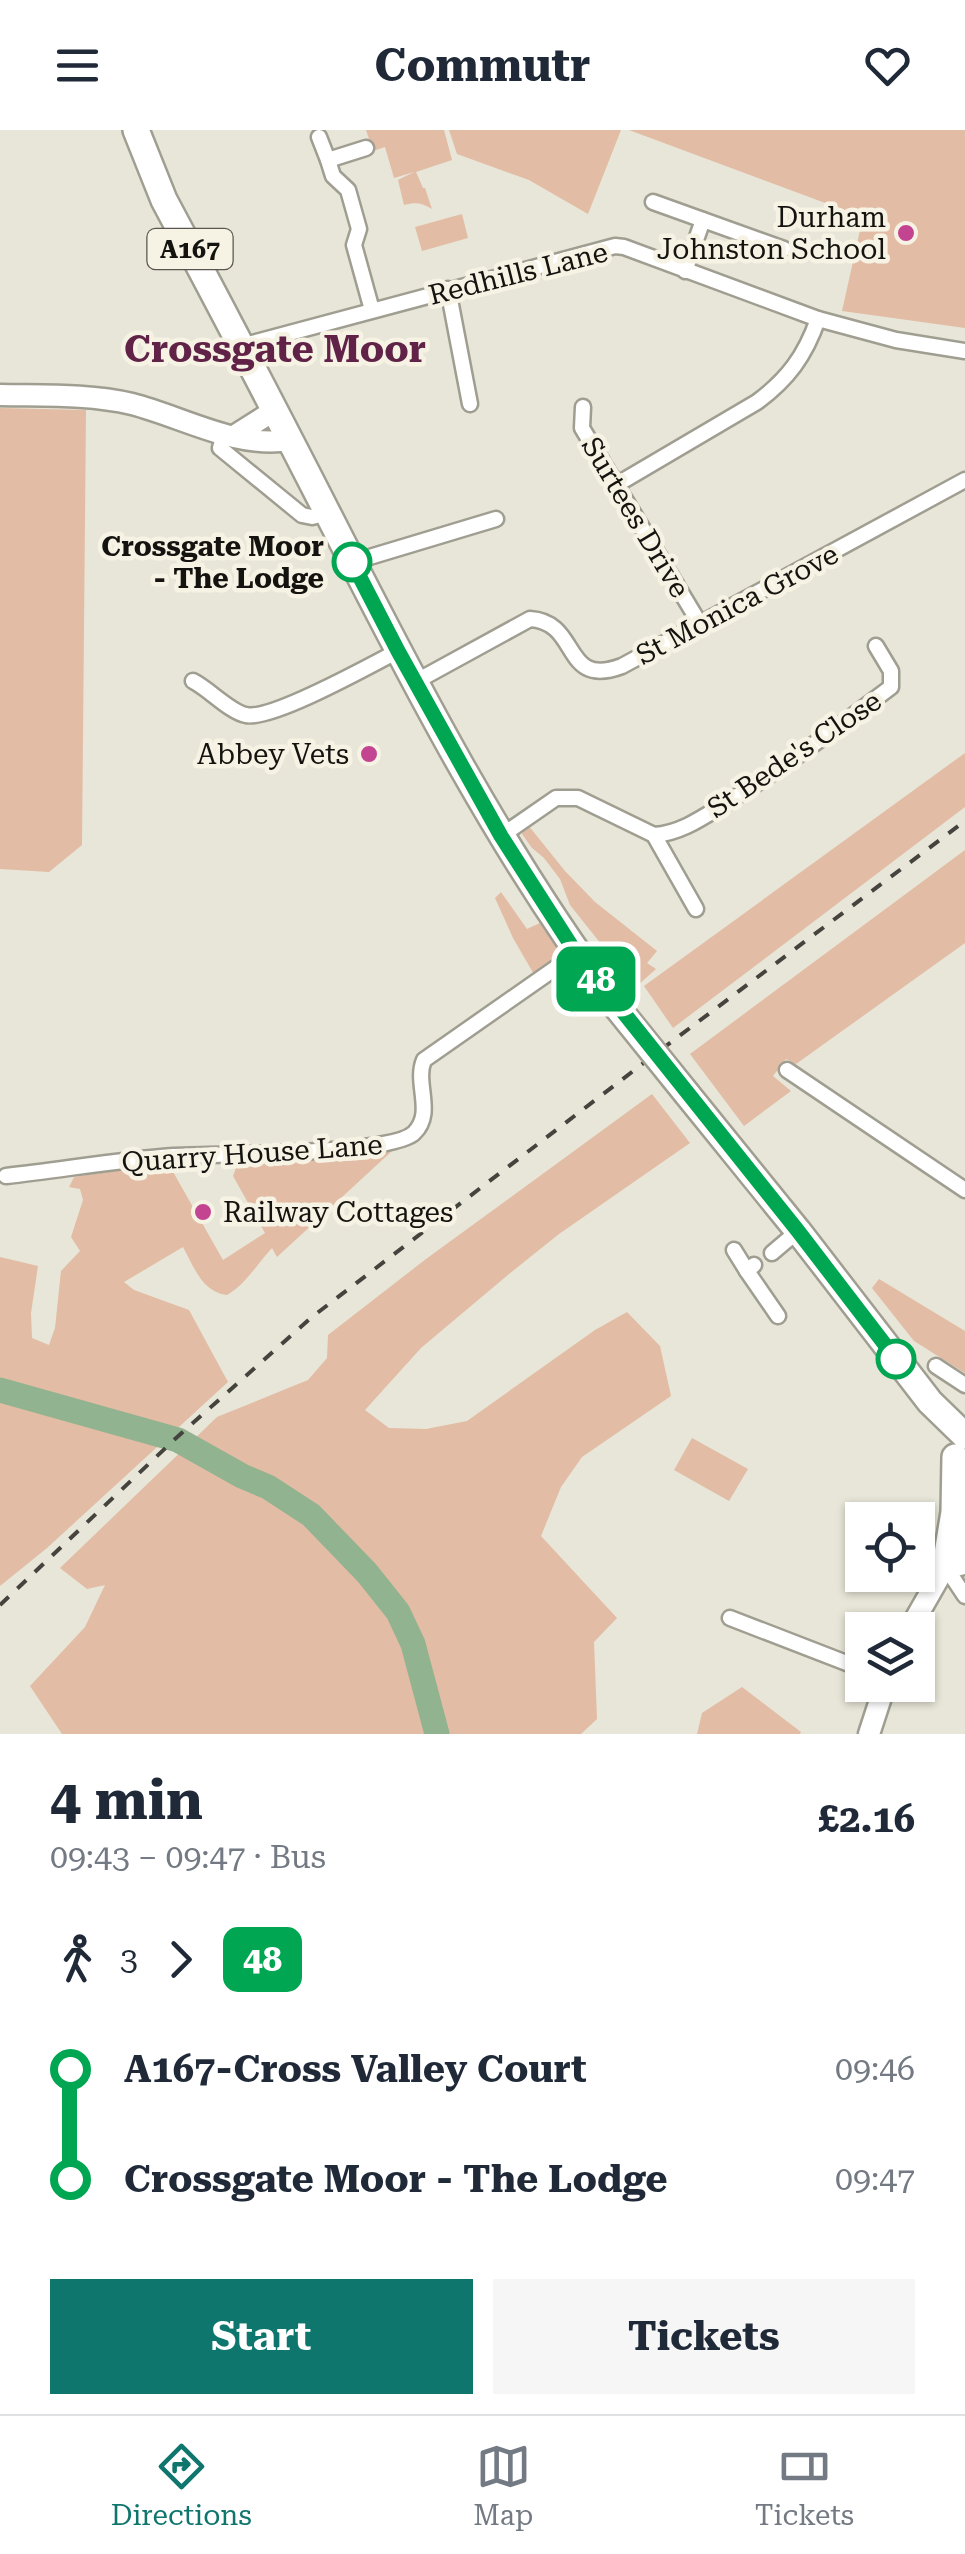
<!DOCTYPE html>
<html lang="en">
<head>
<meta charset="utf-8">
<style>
  :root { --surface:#fff; --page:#f6f6f7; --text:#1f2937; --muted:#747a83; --line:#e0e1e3; --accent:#0f766e }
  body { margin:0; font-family:"Roboto Serif",serif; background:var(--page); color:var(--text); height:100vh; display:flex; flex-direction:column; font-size:38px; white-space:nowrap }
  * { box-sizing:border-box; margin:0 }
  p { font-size:32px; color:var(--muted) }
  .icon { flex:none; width:55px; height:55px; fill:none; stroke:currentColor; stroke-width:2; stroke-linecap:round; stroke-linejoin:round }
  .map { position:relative; height:1604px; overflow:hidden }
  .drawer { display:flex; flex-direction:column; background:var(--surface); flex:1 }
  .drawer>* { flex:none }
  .badge { padding:0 20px; border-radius:15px; font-size:35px; line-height:65px }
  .fabs { position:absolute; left:845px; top:1372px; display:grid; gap:20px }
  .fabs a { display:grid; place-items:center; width:90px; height:90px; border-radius:0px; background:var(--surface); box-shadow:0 2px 8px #0004; font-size:50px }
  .map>.badge { position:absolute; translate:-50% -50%; box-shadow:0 0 0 5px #fff }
  .legs { display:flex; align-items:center; gap:15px; height:110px; padding:0 50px; font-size:32px }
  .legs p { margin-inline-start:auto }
  .head { display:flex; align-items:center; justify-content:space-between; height:170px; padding:0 50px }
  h1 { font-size:55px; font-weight:700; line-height:75px }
  .action { display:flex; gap:20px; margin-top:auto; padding:20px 50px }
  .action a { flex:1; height:115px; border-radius:0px; background:var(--accent); color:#fff; font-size:40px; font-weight:700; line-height:115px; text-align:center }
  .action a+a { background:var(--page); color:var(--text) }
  ul { padding:0 50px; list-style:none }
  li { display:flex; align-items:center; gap:35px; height:110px; font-size:38px }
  li i { display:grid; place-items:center; width:15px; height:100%; margin:0 12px; background:currentColor }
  li i::after { content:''; width:25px; height:25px; margin:-12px; border:8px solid; border-radius:50%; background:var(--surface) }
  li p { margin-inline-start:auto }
  li:first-child i { background:linear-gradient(#0000 50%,currentColor 0) }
  li:last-child i { background:linear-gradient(currentColor 50%,#0000 0) }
  header { display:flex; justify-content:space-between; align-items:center; height:130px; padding:0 50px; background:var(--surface); font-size:45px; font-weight:700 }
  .menu { display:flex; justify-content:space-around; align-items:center; height:140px; border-top:2px solid var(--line); background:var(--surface); font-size:28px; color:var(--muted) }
  .menu a { display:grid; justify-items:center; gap:5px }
  .menu .active { color:var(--accent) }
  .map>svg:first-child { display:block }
  .green { fill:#e2bca4 }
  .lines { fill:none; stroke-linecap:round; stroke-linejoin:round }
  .river { stroke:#92b38f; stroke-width:25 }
  .street-casing { stroke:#a09e91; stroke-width:19 }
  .secondary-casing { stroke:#a09e91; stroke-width:25 }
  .primary-casing { stroke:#a09e91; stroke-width:25 }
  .highway-casing { stroke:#a09e91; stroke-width:30 }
  .street { stroke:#fff; stroke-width:14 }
  .secondary { stroke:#fff; stroke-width:20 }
  .primary { stroke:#fff; stroke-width:20 }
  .highway { stroke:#fff; stroke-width:25 }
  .rail { stroke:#45433d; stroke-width:4; stroke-dasharray:12 12; stroke-linecap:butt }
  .highway-bridge-casing { stroke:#a09e91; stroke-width:30; stroke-linecap:butt }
  .highway-bridge { stroke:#fff; stroke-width:25 }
  .line-1-casing { stroke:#fff; stroke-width:22 }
  .line-1 { stroke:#00a651; stroke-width:15 }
  .poi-dot { fill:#c34491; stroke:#f6f3e5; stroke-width:4 }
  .stop-1-dot { fill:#fff; stroke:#00a651; stroke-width:5 }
  .labels { text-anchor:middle; stroke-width:9; stroke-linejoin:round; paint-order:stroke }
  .shield { fill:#f6f3e5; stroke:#58564f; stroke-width:2.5 }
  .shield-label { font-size:25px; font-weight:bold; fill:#14130f }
  .poi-label { font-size:28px; fill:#14130f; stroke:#f6f3e5; text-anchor:end }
  .street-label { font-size:28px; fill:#14130f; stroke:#f6f3e5 }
  .stop-label { font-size:28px; font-weight:bold; fill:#14130f; stroke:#f6f3e5; text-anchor:end }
  .district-label { font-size:38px; font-weight:bold; fill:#602347; stroke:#f6f3e5 }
</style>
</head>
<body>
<header><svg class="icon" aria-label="menu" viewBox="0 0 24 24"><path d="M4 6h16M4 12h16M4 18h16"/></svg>Commutr<svg class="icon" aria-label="heart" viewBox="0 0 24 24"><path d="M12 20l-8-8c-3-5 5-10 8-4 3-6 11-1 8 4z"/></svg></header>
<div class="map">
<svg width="965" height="1604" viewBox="0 0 965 1604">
  <rect width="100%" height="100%" fill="#e8e6d8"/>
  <!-- green -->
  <g class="green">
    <path d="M366 0H444L452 30 416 42 423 58H425L432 79C422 73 416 72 404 75L398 50 414 42 394 48 385 17 373 21Z"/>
    <polygon points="449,0 621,0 588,84 529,50 457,24"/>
    <polygon points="629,0 965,0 965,198 842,181 863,87"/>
    <polygon points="462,84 468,108 422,121 415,97"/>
    <polygon points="0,278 86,280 82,715 49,742 0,739"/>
    <polygon points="965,623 965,677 673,898 644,856"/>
    <polygon points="528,695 565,741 595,772 657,821 647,833 656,839 638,855 629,849 570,775 560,749 544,728 532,718 522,704"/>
    <polygon points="965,720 965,813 796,934 786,929 773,946 791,961 744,996 690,924"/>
    <polygon points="501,762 527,799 542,792 560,819 560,824 535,846 513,808 495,768"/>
    <polygon points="652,964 690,1013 559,1104 509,1144 421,1218 365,1280 389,1298 426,1299 467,1291 595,1200 627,1182 660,1216 671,1266 582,1327 561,1357 541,1406 617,1488 594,1512 597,1589 581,1604 62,1604 30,1556 85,1497 105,1455 87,1459 60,1438 217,1287 308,1250 327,1228 328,1205 426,1129"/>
    <path d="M392 1021 277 1127 272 1118C257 1134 246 1154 227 1165 202 1162 194 1137 183 1117L124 1152 134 1160 189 1180 228 1252 47 1418 0 1456V1127L38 1136 31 1183 32 1208 49 1215 55 1198 61 1141 80 1121 71 1107 83 1070 80 1059 69 1057 74 1047 168 1033 223 1130 265 1103 233 1046 238 1033Z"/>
    <polygon points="879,1149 965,1201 965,1243 914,1211 872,1158"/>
    <polygon points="692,1308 748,1339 729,1371 674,1340"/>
    <polygon points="742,1557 801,1602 800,1604 697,1604 702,1583"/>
  </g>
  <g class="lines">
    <!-- river -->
    <polyline class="river" points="0,1260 178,1310 242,1346 268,1357 311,1385 367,1443 398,1482 413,1514 437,1604"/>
    <defs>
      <g id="street">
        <polyline points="319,7 328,30"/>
        <polyline points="366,18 328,30 333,46 348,60 359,99 354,115 372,180"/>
        <polyline points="653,72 784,119"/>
        <polyline points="685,141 703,90"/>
        <polyline points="448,159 470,274"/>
        <polyline points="241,216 615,116 624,117 818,189 896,210 965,221"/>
        <polyline points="583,277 582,298 700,494"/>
        <polyline points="224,303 220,318 302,385 312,387 328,383"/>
        <path d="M616 355 757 272C788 249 805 226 818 189"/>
        <polyline points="353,432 496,389"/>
        <path d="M193 551C209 559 230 582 246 585 271 591 371 535 398 521"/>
        <path d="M415 552 530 489C581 492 561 559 622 536L965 350"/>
        <polyline points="654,705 696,779"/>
        <path d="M501 706 556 668H578L654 705C683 703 706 685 731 670 787 635 838 597 891 557V541L876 516"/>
        <polyline points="787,940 965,1060"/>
        <path d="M6 1046C61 1040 117 1030 173 1026 214 1024 391 1025 414 1003 435 983 414 953 424 930L577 823"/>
        <polyline points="734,1120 747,1141"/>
        <polyline points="772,1123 798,1101"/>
        <polyline points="754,1135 747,1141 778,1186"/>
        <polyline points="936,1236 965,1255"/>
        <polyline points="945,1436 965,1466"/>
        <polyline points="730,1488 862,1539"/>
      </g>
      <g id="secondary">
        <path d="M0 265C44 266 89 264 132 274 183 287 236 319 290 310"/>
        <polyline points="234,306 275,280"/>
      </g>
      <g id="primary">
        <polyline points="909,1500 965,1402"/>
        <polyline points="869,1604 885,1555"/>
      </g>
      <g id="highway">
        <path d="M136 0 164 70C220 175 275 280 329 386 415 555 502 724 616 876"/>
        <polyline points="687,964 798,1101 930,1272 965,1306"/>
        <polyline points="955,1327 954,1382 945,1436 965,1431"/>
      </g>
    </defs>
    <!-- street casing -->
    <use href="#street" class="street-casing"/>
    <!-- secondary casing -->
    <use href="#secondary" class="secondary-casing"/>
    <!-- primary casing -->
    <use href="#primary" class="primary-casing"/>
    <!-- highway casing -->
    <use href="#highway" class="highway-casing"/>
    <!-- street -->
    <use href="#street" class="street"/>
    <!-- secondary -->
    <use href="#secondary" class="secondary"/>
    <!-- primary -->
    <use href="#primary" class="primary"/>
    <!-- highway -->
    <use href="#highway" class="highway"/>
    <!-- rail -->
    <polyline class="rail" points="0,1475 175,1309 312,1187 658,922 965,691"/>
    <defs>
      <polyline id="highway-bridge" points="616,876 687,964"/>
    </defs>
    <!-- highway-bridge casing -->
    <use href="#highway-bridge" class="highway-bridge-casing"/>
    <!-- highway-bridge -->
    <use href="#highway-bridge" class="highway-bridge"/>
  </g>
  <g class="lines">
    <defs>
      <polyline id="line-1" points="352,432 398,521 501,706 576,823 798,1101 896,1229"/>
    </defs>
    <!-- line-1 casing -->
    <use href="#line-1" class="line-1-casing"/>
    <!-- line-1 -->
    <use href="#line-1" class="line-1"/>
  </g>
  <!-- markers -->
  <g class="poi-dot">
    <circle cx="906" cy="103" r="10"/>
    <circle cx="369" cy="624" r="10"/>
    <circle cx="203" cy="1082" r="10"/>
  </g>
  <g class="stop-1-dot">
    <circle cx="352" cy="432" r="18"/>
    <circle cx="896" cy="1229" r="18"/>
  </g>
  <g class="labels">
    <!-- shield labels -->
    <rect class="shield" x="147.5" y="99" width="85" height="40" rx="8"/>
    <g class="shield-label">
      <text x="190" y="128">A167</text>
    </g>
    <!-- poi labels -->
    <g class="poi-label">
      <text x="886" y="97">Durham<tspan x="886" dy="32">Johnston School</tspan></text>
      <text x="349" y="634">Abbey Vets</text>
      <text x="223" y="1092" text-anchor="start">Railway Cottages</text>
    </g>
    <!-- street labels -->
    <g class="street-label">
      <text transform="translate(518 143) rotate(-14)" y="10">Redhills Lane</text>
      <text transform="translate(636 387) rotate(59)" y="10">Surtees Drive</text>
      <text transform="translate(737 474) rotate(-28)" y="10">St Monica Grove</text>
      <text transform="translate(794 624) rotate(-34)" y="10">St Bede's Close</text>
      <text transform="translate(252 1023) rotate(-4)" y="10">Quarry House Lane</text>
    </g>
    <!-- stop labels -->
    <g class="stop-label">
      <text x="324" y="426">Crossgate Moor<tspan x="324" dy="32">- The Lodge</tspan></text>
    </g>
    <!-- district labels -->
    <g class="district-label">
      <text x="275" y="232">Crossgate Moor</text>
    </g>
  </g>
</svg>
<div class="fabs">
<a><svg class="icon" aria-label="locate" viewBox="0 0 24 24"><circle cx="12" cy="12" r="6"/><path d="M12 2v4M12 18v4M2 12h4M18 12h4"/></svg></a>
<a><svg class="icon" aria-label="layers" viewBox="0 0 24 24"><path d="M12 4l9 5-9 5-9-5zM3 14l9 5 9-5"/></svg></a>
</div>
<b class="badge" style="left:596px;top:849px;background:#00a651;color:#fff">48</b>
</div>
<section class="drawer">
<div class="head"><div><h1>4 min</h1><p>09:43 – 09:47 · Bus</p></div><b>£2.16</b></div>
<div class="legs"><svg class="icon" aria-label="walk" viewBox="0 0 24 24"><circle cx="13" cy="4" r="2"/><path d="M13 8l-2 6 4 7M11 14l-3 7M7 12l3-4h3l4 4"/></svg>3<svg class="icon" aria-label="forward" viewBox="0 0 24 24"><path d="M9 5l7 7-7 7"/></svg><b class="badge" style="background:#00a651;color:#fff">48</b></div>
<ul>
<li><i style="color:#00a651"></i><b>A167-Cross Valley Court</b><p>09:46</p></li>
<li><i style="color:#00a651"></i><b>Crossgate Moor - The Lodge</b><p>09:47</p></li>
</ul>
<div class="action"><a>Start</a><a>Tickets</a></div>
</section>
<nav class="menu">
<a class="active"><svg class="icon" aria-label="directions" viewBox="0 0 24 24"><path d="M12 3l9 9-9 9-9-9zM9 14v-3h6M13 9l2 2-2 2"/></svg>Directions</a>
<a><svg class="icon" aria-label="map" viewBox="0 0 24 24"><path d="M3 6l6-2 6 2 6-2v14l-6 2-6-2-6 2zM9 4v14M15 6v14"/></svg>Map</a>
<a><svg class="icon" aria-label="tickets" viewBox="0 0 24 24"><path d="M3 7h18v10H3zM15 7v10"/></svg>Tickets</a>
</nav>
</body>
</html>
